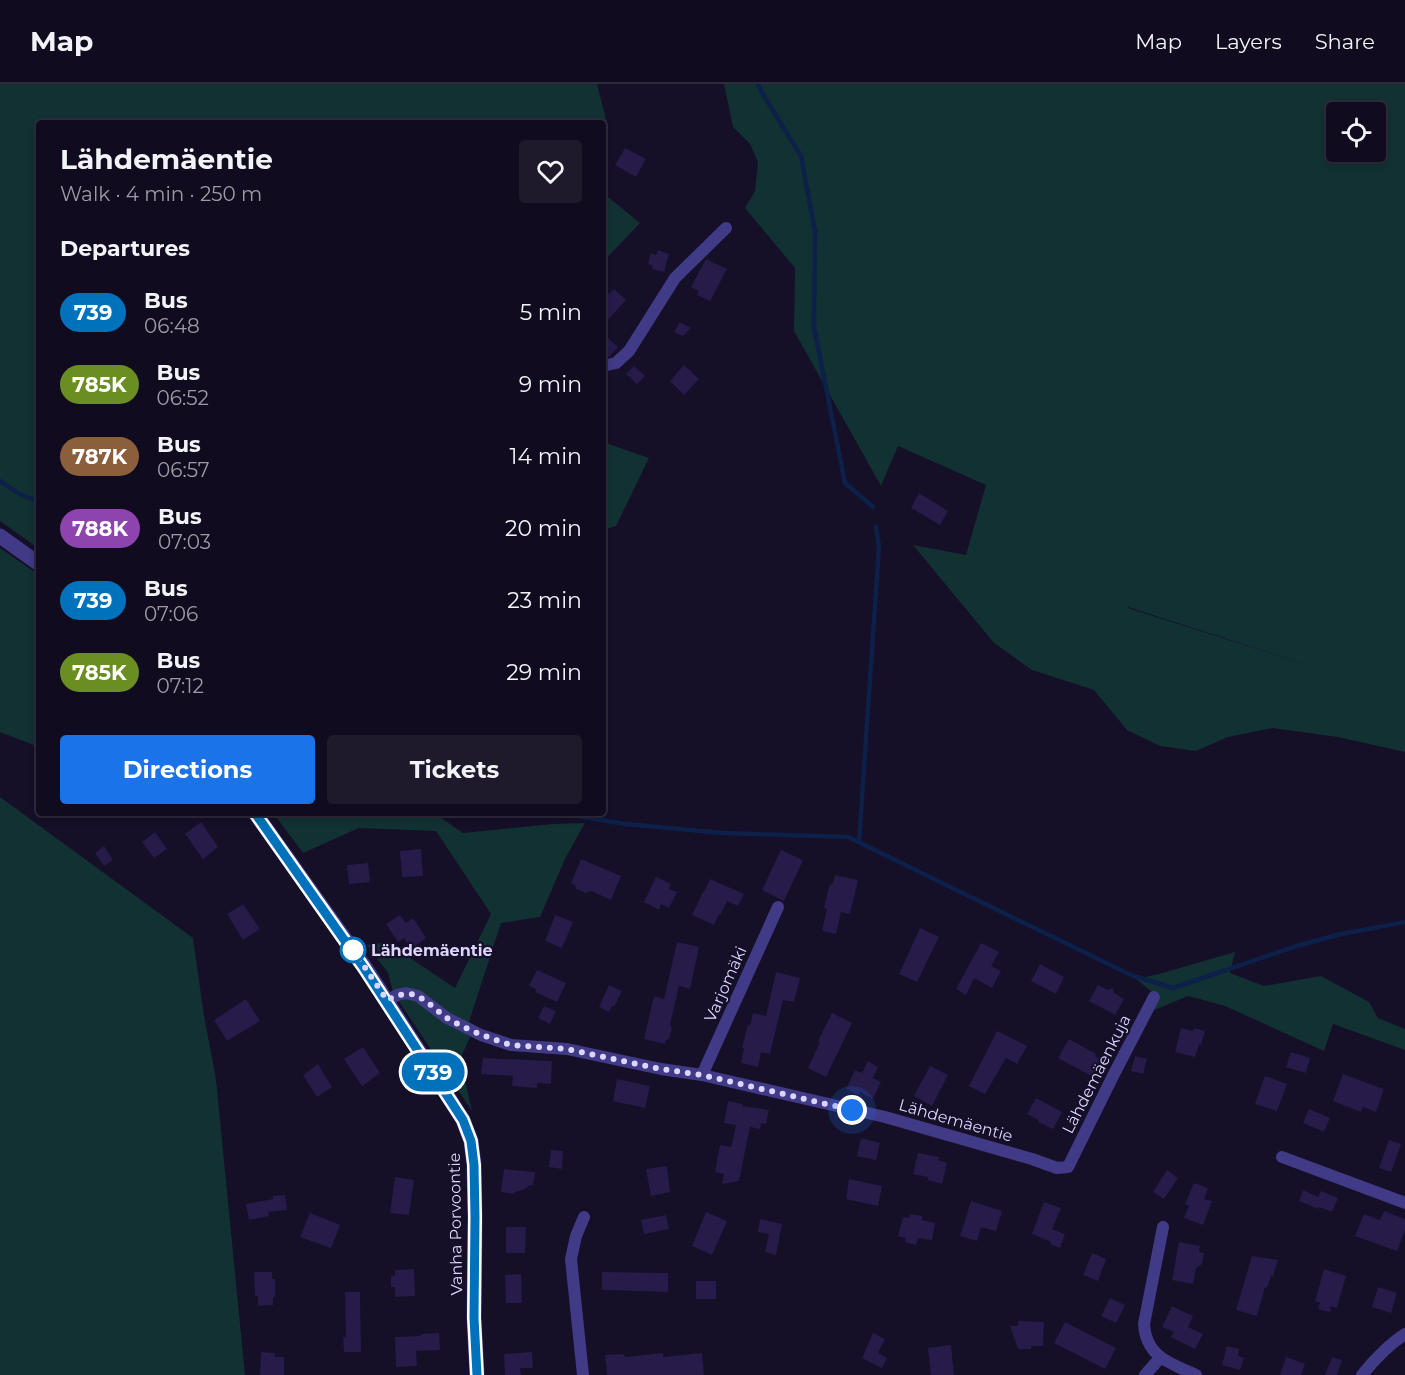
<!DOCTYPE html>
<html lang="en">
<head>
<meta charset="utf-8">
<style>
  :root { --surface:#100b1e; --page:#1e192b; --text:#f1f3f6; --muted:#9c9ba4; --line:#302b3c; --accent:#1a73e8 }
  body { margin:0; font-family:Montserrat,sans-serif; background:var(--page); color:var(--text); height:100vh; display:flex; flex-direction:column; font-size:22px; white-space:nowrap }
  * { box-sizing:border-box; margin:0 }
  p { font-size:20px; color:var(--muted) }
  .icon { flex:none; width:33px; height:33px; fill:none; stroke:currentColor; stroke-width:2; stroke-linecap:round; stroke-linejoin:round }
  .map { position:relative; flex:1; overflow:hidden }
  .side { position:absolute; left:36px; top:36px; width:570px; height:696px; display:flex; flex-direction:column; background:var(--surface); border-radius:6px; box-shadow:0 3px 9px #0003,0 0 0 2px var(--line) }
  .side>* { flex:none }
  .badge { padding:0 12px; border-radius:20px; font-size:21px; line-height:39px }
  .tools { position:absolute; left:1326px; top:18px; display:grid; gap:12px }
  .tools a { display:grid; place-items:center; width:60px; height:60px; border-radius:6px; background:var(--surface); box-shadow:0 3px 9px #0003,0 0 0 2px var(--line); font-size:30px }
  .you { position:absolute; width:30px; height:30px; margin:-15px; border:4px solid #fff; border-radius:50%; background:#1a73e8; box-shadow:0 0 0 9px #1a73e833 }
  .map>.badge { position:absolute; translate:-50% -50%; box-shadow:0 0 0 3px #fff }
  h2 { padding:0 24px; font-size:22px; line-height:54px }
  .round { display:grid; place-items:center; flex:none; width:63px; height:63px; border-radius:6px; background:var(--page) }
  .headline { display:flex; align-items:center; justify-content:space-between; height:102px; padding:0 24px }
  h1 { font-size:28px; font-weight:700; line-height:45px }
  .primary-button { display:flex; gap:12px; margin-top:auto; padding:12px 24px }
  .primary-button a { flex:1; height:69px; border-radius:6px; background:var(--accent); color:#fff; font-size:24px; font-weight:700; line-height:69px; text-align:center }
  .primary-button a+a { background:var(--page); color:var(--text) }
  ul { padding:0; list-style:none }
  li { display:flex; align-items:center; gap:18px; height:72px; padding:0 24px }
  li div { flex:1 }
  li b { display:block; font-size:22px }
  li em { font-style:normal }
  li .badge { min-width:66px; font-weight:700; text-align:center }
  header { display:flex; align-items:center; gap:36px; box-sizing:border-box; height:84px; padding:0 30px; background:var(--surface); border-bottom:2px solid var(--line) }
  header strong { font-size:28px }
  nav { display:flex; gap:33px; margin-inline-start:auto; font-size:21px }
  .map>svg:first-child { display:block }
  .green { fill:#123132; fill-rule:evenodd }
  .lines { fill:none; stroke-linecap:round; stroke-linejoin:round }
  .stream { stroke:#0c204a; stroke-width:4.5 }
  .building { fill:#261b49 }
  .minor { stroke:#403a87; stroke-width:12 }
  .tertiary { stroke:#403a87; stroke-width:15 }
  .line-casing { stroke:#fff; stroke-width:14 }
  .line { stroke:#0072bc; stroke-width:9 }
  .walk { stroke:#dcd6ff; stroke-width:6; stroke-dasharray:0 10.8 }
  .stop-dot { fill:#fff; stroke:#0072bc; stroke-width:3 }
  .labels { text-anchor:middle; stroke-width:4.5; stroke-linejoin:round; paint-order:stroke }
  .stop-label { font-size:16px; font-weight:bold; fill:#dcd6ff; stroke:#150f28; text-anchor:start }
  .street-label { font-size:16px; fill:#dcd6ff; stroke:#150f28 }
</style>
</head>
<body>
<header>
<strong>Map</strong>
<nav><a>Map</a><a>Layers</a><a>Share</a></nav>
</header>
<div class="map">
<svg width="1405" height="1291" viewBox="0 0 1405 1291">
  <rect width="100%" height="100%" fill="#150f28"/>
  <!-- green -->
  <g class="green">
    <polygon points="0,0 597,0 608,43 603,50 603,39 39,39 39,467 38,464 0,437"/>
    <path d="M724 0H1405V668L1338 653 1272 644 1228 653 1196 667 1160 662 1127 646 1094 606 1032 586 994 559 913 461 966 471 986 401 898 362 881 402 794 247 795 184 745 124 755 107 758 78 750 60 733 43ZM1336 28H1376V68H1336ZM1128 523 1326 587 1128 524Z"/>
    <polygon points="603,109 640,139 603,178"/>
    <polygon points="603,358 649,374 616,442 603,446"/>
    <polygon points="0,464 39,491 39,663 0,648"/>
    <polygon points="0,713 193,854 204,932 216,995 245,1291 0,1291"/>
    <polygon points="273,729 434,729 463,749 552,740 585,739 565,775 540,833 501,839 468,941 449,930 393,908 388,889 367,861 386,858 455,904 491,830 436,747 359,744 303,769"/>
    <polygon points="1235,868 1230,889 1264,902 1321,892 1369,918 1378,934 1405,945 1405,966 1333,940 1324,967 1225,922 1188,912 1152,927 1160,911 1152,908 1136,895 1159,890"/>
    <polygon points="406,913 416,915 471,951 460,975 472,1027 398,916"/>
  </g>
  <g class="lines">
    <!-- stream -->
    <g class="stream">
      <polyline points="758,0 761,7 801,72 815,147 814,243 845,399 873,423"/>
      <polyline points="0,397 18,409 39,418"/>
      <polyline points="558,729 625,740 723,749 848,753 1131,891 1173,904 1297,862 1337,851 1405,838"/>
      <polyline points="859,758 879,463 876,443"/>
    </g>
  </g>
  <!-- building -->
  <g class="building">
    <polygon points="625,64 646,75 636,93 615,81"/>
    <polygon points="658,166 669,170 664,188 652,185 653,182 648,180 651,169 656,171"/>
    <polygon points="706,175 727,185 710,217 697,211 699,207 691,203"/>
    <polygon points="603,204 609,210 614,205 626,216 603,241"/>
    <polygon points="680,238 691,244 683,252 674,248"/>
    <polygon points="603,249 618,263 610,272 603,274"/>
    <polygon points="684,281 699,295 684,311 670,297"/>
    <polygon points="634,282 645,292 637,300 626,290"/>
    <polygon points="919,409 948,427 940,441 911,424"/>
    <polygon points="201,738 218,763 203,775 185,750"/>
    <polygon points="155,748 167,765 154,774 142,758"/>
    <polygon points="104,762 113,776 104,782 95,769"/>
    <polygon points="421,765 423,792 402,793 400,767"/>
    <polygon points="781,766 803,776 784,817 762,806"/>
    <polygon points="581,775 621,792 611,816 591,807 586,809 576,805 575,801 571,799"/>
    <polygon points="368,779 370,798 349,800 347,781"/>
    <polygon points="835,791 858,796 850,830 841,828 836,850 822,847 827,825 824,824 829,802 833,799"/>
    <polygon points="656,793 671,800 669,805 677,808 669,824 661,820 659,826 644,818"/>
    <polygon points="710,795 744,810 738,822 727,817 720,831 719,830 714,841 692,831 703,808 704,808"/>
    <polygon points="243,820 260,845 243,856 227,830"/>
    <polygon points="400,831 406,839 413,834 426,854 411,865 404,854 398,858 386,840"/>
    <polygon points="555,831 573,838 562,864 545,857"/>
    <polygon points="920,844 939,853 917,898 899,890"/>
    <polygon points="677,858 699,863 690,905 679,902 670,940 672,944 669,955 666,956 665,960 644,955 654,912 664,915"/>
    <polygon points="981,859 999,868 991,882 1001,887 992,904 974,894 966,911 956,905"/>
    <polygon points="1040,880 1064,893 1056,910 1031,897"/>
    <polygon points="537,886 566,899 557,918 535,908 536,905 529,902"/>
    <polygon points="776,888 800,894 794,918 783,916 770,970 761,968 758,983 741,979 744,964 742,964 748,941 750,942 753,929 766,932"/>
    <polygon points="609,901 622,907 614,923 612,922 609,928 599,923"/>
    <polygon points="1098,901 1108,906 1113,904 1114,909 1124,915 1115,931 1089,917"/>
    <polygon points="246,915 260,937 227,957 214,936"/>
    <polygon points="544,922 556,927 550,940 538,934"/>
    <polygon points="832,929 852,939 826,993 808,984 820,958 818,957"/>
    <polygon points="1181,944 1193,947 1194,944 1205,947 1201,961 1199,960 1195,973 1175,968"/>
    <polygon points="997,947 1027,962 1017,980 1006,974 985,1010 969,1002"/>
    <polygon points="1069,955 1096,970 1095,972 1102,976 1093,993 1058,974"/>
    <polygon points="363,963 380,989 362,1002 344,975"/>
    <polygon points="1291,968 1310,974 1306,989 1286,983"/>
    <polygon points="1135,972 1147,975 1143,990 1131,987"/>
    <polygon points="483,974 552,977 551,1000 537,999 537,1004 512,1002 513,992 481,990"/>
    <polygon points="868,977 878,983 873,994 881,998 873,1015 860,1008 859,1011 846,1005 855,986 862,989"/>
    <polygon points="318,980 332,1003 317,1013 303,991"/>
    <polygon points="930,982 948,991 932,1022 914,1012"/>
    <polygon points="1343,990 1384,1005 1376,1028 1363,1023 1361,1028 1333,1017"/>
    <polygon points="1265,992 1287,1000 1277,1027 1255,1020"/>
    <polygon points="617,995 650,1002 645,1024 613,1017"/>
    <polygon points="1036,1014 1062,1028 1053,1045 1038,1038 1038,1036 1027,1030"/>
    <polygon points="728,1017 742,1020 742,1022 769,1026 766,1040 761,1039 760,1045 750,1043 739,1097 722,1100 724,1090 715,1088 720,1061 731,1063 736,1041 724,1039"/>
    <polygon points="1309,1025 1330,1034 1324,1048 1303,1039"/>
    <polygon points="861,1054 880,1059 876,1076 857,1072"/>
    <polygon points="1389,1056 1401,1060 1391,1088 1379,1084"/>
    <polygon points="551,1066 563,1067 562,1085 549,1083"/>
    <polygon points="918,1069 939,1073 938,1076 947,1079 942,1100 928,1096 928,1093 913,1090"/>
    <polygon points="667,1082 670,1108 651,1112 646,1085"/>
    <polygon points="504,1085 535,1088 533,1101 530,1101 523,1106 515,1108 515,1110 501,1108"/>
    <polygon points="1167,1086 1178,1094 1164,1115 1153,1108"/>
    <polygon points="395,1093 414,1096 409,1131 390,1129"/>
    <polygon points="849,1095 882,1102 878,1122 846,1115"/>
    <polygon points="1194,1099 1208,1104 1204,1115 1212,1117 1203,1141 1184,1134 1189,1122 1185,1120"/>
    <polygon points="1303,1106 1318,1113 1321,1107 1338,1114 1332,1128 1319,1123 1319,1125 1299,1117"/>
    <polygon points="285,1111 287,1126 268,1128 269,1132 249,1136 246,1120 273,1115 273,1112"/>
    <polygon points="971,1117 1002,1127 996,1147 981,1143 977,1157 960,1152"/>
    <polygon points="1044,1118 1061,1124 1052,1145 1065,1150 1060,1164 1050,1160 1051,1158 1032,1150"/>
    <polygon points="1384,1127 1405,1135 1405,1146 1397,1167 1355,1152 1364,1130 1380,1136"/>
    <polygon points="706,1128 727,1137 712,1171 692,1162"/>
    <polygon points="310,1129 340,1141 331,1164 300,1153"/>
    <polygon points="910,1130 922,1132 922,1136 935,1139 932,1156 918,1154 916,1161 905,1158 906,1154 898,1152 903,1133 909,1134"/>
    <polygon points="666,1131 669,1145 644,1150 641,1136"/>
    <polygon points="760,1135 782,1140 776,1171 765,1168 769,1150 758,1148"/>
    <polygon points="506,1143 526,1143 525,1169 506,1169"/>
    <polygon points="1179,1158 1200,1162 1199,1168 1204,1169 1202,1180 1196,1184 1193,1200 1172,1196"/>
    <polygon points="1092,1169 1106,1175 1098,1197 1083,1191"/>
    <polygon points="1252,1172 1278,1176 1273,1192 1271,1192 1267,1204 1265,1203 1257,1232 1236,1226"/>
    <polygon points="414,1185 415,1212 395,1213 395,1203 391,1203 391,1192 395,1192 395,1186"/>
    <polygon points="1324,1185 1346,1192 1337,1224 1331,1222 1330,1228 1318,1225 1320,1219 1315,1217"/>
    <polygon points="254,1188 272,1188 272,1195 275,1195 275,1213 273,1213 273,1221 258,1222 258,1212 255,1212"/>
    <polygon points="602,1188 668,1189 668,1208 602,1206"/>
    <polygon points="521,1190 522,1219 506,1219 505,1191"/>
    <rect x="696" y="1197" width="20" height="18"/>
    <polygon points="1378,1203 1397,1209 1391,1229 1372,1223"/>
    <polygon points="345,1208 360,1208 361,1268 344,1268 343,1253 346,1253"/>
    <polygon points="1110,1214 1125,1221 1116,1239 1101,1232"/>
    <polygon points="1172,1222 1193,1232 1188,1243 1203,1250 1195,1265 1171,1253 1174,1248 1162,1243"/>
    <polygon points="1018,1237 1044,1238 1043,1262 1031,1262 1031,1265 1018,1265 1010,1242 1018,1242"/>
    <polygon points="1065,1238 1116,1264 1105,1285 1054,1259"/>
    <polygon points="439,1249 440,1266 416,1267 417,1282 396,1283 395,1253 421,1252 421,1250"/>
    <polygon points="873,1249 885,1255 878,1269 887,1274 882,1284 862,1274"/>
    <polygon points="951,1261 954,1291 931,1291 928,1264"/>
    <polygon points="1227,1262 1239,1265 1238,1272 1244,1274 1240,1286 1222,1281"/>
    <polygon points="261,1268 275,1269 275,1273 284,1273 284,1291 260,1291"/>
    <polygon points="532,1268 533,1284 520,1284 521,1291 505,1291 504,1270"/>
    <polygon points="663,1269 663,1273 702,1269 704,1291 607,1291 605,1271 624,1270 625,1273"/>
    <polygon points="1286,1273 1305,1280 1301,1291 1280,1291"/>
    <polygon points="1332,1273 1342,1276 1337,1291 1325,1291"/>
  </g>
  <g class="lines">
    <!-- minor -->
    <g class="minor">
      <polyline points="603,282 616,279 629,267 675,194 726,144"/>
      <polyline points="387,917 397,911 406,909 418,912 447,934 481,951 511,961 567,965 661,985 702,991 885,1033 1032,1075 1057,1084 1068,1083 1113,992 1154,913"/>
      <polyline points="702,991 778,823"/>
      <polyline points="1282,1073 1405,1119"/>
      <path d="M1163 1143 1144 1240C1146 1273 1170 1279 1196 1291"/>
      <polyline points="583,1291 571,1175 576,1152 584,1133"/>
      <polyline points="1145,1291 1160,1274"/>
      <path d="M1362 1291C1375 1275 1388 1261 1405 1250"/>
    </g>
    <!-- tertiary -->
    <g class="tertiary">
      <polyline points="0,452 39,480"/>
      <polyline points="255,729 365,883 463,1036 471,1057 474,1081 475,1133 474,1234 477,1291"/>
    </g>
  </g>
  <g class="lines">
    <defs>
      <polyline id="line" points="255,729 364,884 463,1036 471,1057 474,1081 475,1133 474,1234 477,1291"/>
    </defs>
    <!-- line casing -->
    <use href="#line" class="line-casing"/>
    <!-- line -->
    <use href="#line" class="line"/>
    <!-- walk -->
    <path class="walk" d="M353 866 387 916C396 912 406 907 417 912 427 916 438 928 447 934 467 946 489 954 511 961L567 965 661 985 702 991 852 1026"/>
  </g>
  <!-- markers -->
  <circle class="stop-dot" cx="353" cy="866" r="12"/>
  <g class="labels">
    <!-- stop labels -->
    <g class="stop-label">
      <text x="371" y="872">Lähdemäentie</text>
    </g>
    <!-- street labels -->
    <g class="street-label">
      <text transform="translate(725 900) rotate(-66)" y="6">Varjomäki</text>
      <text transform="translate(1096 990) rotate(-63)" y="6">Lähdemäenkuja</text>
      <text transform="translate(956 1036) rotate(16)" y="6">Lähdemäentie</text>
      <text transform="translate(455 1140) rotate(-91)" y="6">Vanha Porvoontie</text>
    </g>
  </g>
</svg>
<div class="tools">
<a><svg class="icon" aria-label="locate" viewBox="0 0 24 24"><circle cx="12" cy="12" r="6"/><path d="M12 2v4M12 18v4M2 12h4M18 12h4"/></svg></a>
</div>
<div class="you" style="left:852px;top:1026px"></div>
<b class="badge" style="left:433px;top:988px;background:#0072bc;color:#fff">739</b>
<section class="side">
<div class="headline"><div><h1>Lähdemäentie</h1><p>Walk · 4 min · 250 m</p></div><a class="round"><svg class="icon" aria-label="heart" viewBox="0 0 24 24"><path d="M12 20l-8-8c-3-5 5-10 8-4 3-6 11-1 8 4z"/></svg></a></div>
<h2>Departures</h2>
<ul>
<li><span class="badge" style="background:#0072bc;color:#fff">739</span><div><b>Bus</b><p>06:48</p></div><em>5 min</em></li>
<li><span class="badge" style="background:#6b8e23;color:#fff">785K</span><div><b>Bus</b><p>06:52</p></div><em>9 min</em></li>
<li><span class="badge" style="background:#8b5e3c;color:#fff">787K</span><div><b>Bus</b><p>06:57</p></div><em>14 min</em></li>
<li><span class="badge" style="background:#8e44ad;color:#fff">788K</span><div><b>Bus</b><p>07:03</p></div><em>20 min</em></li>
<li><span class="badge" style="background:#0072bc;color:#fff">739</span><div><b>Bus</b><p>07:06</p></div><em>23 min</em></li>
<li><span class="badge" style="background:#6b8e23;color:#fff">785K</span><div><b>Bus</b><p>07:12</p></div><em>29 min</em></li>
</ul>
<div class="primary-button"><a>Directions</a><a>Tickets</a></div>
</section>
</div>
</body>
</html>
